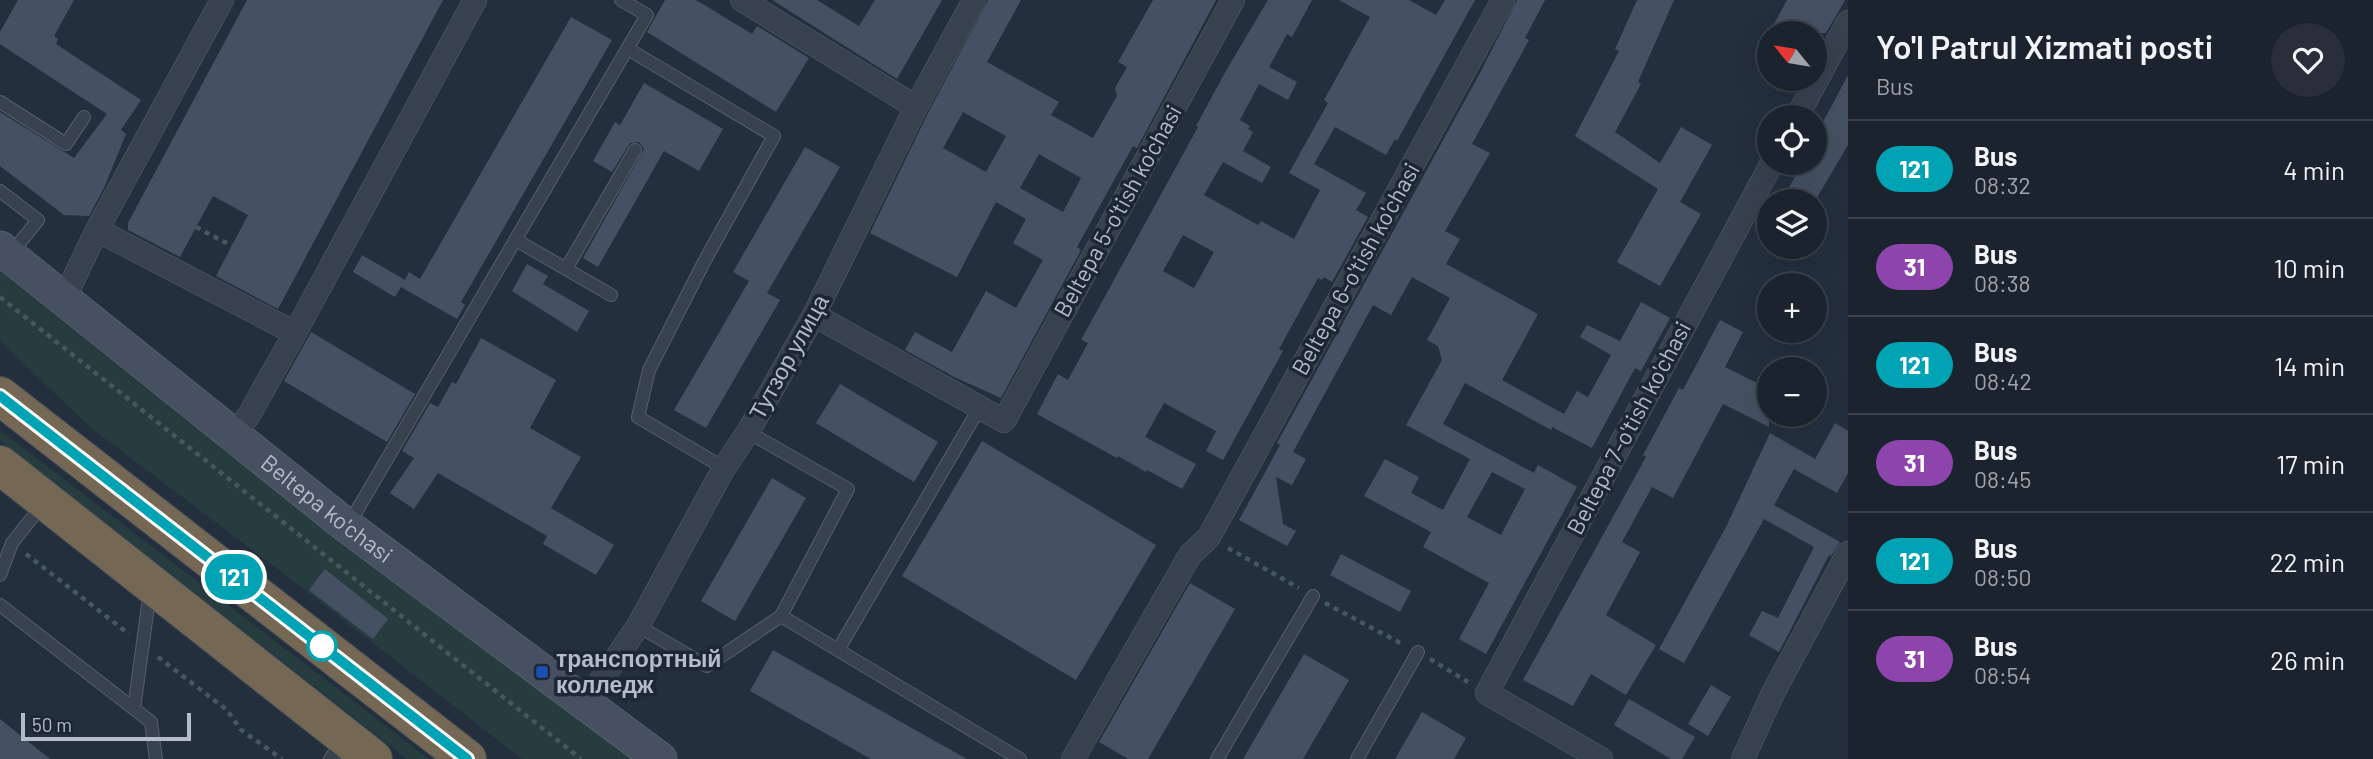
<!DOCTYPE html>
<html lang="en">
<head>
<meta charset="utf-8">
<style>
  :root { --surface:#1b232e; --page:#282f3a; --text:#f1f3f6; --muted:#a0a4aa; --line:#39404a }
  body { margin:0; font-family:Barlow,sans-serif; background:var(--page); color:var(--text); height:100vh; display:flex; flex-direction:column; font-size:26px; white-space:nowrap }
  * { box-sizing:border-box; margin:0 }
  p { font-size:23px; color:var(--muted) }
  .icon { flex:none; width:38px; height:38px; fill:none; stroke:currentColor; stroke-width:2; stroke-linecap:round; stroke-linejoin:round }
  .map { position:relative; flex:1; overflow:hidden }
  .panel { display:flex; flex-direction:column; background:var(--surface); width:525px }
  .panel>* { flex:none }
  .badge { padding:0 14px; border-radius:23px; font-size:24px; line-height:46px }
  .needle { width:46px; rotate:300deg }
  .buttons { position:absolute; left:1757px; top:21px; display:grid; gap:14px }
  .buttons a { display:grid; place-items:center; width:70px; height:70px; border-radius:50%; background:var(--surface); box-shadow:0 7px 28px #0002,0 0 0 2px var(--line); font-size:35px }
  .scale { position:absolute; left:21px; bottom:18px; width:170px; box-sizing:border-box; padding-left:7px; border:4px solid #b4bcc9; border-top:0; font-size:19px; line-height:24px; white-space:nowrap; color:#b4bcc9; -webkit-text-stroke:5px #1d2633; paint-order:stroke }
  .map>.badge { position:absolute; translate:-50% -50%; box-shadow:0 0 0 4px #fff }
  .round { display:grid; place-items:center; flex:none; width:74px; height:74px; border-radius:37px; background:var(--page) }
  .head { display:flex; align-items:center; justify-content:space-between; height:119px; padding:0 28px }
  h1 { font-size:33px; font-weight:600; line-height:52px }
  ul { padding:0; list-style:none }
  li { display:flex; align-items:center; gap:21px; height:98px; padding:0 28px; border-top:2px solid var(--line) }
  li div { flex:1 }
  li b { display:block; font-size:26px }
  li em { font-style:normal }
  li .badge { min-width:77px; font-weight:700; text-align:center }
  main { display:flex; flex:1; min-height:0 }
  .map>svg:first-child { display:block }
  .green { fill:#263c3f }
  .building { fill:#455162; fill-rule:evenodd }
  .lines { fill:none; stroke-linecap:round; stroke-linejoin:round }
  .lane-casing { stroke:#565f6c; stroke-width:14 }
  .street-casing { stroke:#565f6c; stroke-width:24 }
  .secondary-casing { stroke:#565f6c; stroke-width:35 }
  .highway-casing { stroke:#434c59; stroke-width:40 }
  .path { stroke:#44595c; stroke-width:4.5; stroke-dasharray:5 5; stroke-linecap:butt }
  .lane { stroke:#38414e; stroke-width:12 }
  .street { stroke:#38414e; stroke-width:23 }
  .secondary { stroke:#465061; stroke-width:33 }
  .highway { stroke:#746855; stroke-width:38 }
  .line-casing { stroke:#fff; stroke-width:16 }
  .line { stroke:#00a3b4; stroke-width:10 }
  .stop-dot { fill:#fff; stroke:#00a3b4; stroke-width:3.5 }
  .transit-dot { fill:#1a4fb4; stroke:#1d2633; stroke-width:2.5 }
  .labels { text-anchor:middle; stroke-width:7; stroke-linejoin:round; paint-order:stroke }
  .street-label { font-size:23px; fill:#b4bcc9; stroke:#1d2633 }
  .poi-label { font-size:23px; font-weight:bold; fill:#b4bcc9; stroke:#1d2633; text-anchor:start }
</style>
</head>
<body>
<main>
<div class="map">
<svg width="1848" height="759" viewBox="0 0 1848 759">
  <rect width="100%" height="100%" fill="#242f3e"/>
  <!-- green -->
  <g class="green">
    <path d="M0 271C207 439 418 602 633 759H522L296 583 91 428 0 341Z"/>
    <polygon points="0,430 429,759 407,759 0,440"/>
  </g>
  <!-- building -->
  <g class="building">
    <polygon points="18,0 74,0 54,36 58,39 56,44 141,100 121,130 126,134 104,188 89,216 64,215 0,166 0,112 74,158 107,114 0,44 0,32"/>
    <polygon points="247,0 443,0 278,309 216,276 248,215 213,196 180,257 128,230 128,223"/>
    <polygon points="665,0 696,0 752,34 757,26 809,58 776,112 647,32"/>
    <polygon points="772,0 817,0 859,26 875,0 942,0 897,79"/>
    <path d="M988 0H1021L987 62 1059 102 1051 115 1093 138 1117 96 1115 88 1127 67 1118 62 1153 0H1216L1137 148 1133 146 1077 247 1081 250 1001 398 954 377 905 350 915 332 952 352 986 291 1016 308 1043 260 1013 243 1026 219 996 202 957 277 870 233 928 113ZM963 112 1006 136 986 172 943 148ZM1039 154 1081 178 1063 212 1020 188Z"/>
    <path d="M1268 0H1312L1292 37 1287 34 1269 67 1297 82 1288 100 1259 84 1240 120 1250 126 1248 129 1253 132 1243 151 1271 167 1262 183 1223 162 1204 195 1258 225 1261 221 1294 239 1320 190 1289 173 1328 103 1324 100 1370 17 1339 0H1409L1436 15 1445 0H1475L1397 141 1395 139 1386 155 1335 127 1314 164 1366 193 1356 210 1368 217 1332 282 1324 277 1322 280 1318 278 1279 349 1283 351 1223 460 1206 451 1216 431 1164 403 1145 437 1196 464 1182 489 1147 470 1146 472 1118 456 1117 458 1037 414 1058 374 1068 380 1088 343 1081 340 1198 127 1196 126 1227 69ZM1183 235 1214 252 1194 288 1163 271Z"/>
    <path d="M1517 0H1545L1525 38 1529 40 1472 144 1490 153 1445 231 1460 239 1446 264 1538 314 1502 380 1564 414 1577 391 1588 397 1611 355 1580 337 1587 325 1620 341 1641 302 1670 318 1641 371 1635 368 1592 448 1552 427 1551 430 1465 383 1443 424 1534 473 1538 465 1577 487 1486 654 1459 639 1489 583 1423 547 1431 532 1364 496 1385 459 1419 477 1411 493 1443 510 1470 459 1406 425 1442 360 1438 346 1427 340 1450 298 1412 277 1391 315 1373 305 1293 452 1306 459 1292 485 1276 477 1283 524 1296 531 1287 546 1239 520 1280 445 1277 443 1480 73ZM1492 472 1525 489 1501 535 1467 517Z"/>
    <polygon points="1637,0 1674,0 1638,82 1641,84 1615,132 1660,163 1681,127 1712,145 1680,202 1701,214 1660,286 1617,262 1658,189 1575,136 1619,51 1615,49"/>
    <polygon points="1787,0 1845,0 1826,33 1769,33"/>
    <polygon points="571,17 612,40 461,302 465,305 457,319 401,287 395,297 353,272 362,255 405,280 409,272 420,279"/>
    <polygon points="1848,75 1848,145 1815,201 1782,201 1802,163 1815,163 1815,137"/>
    <polygon points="644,83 723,129 699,171 664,151 598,267 583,258 644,149 639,142 630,143 612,172 593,161 615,122 620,125"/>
    <polygon points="805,147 840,167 767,293 780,300 706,428 674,410 749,281 733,272"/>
    <polygon points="527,264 548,276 543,284 589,311 577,332 512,291"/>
    <polygon points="1720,320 1743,332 1725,367 1769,389 1769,427 1723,404 1673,498 1652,487 1622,542 1640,552 1606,615 1656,645 1626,695 1591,674 1573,706 1523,680 1646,457 1643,455 1679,388 1683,390"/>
    <polygon points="311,332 415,394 387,442 284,381"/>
    <polygon points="481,338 556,380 530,428 581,457 551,508 614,545 596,575 543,544 547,536 438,473 414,509 390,493 414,458 402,451 430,403 438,407 452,382 456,384"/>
    <polygon points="840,384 938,442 914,482 816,423"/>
    <polygon points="1835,423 1848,431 1848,473 1837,493 1794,469 1774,505 1840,542 1831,556 1829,555 1779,652 1749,635 1762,611 1778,618 1814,547 1764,519 1684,663 1659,649 1726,527 1770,433 1815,459"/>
    <polygon points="982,441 1156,545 1076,680 902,576"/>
    <polygon points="772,478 806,498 735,621 701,601"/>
    <polygon points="1341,554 1411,591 1400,612 1330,575"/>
    <polygon points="325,569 388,619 373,639 309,590"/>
    <polygon points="1190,583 1235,609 1148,759 1128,759 1099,742"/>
    <polygon points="773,650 967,759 871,759 750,691"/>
    <polygon points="1304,654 1349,680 1303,759 1243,759"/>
    <polygon points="1711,685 1731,697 1708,736 1688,724"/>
    <polygon points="1629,699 1695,737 1682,759 1671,759 1614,725"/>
    <polygon points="1422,712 1466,738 1454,759 1395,759"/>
    <polygon points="0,719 50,759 0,759"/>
  </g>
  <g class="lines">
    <defs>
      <g id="lane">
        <polyline points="628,49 774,136 704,262 649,370 638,417 724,468"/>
        <polyline points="0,102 66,144 84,117"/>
        <polyline points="0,191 38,220 9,256"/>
        <polyline points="516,240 611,295"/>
        <polyline points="566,269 635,150"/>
        <polyline points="748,432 848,489 781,616"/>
        <polyline points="349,524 647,15 621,0"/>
        <polyline points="0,575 12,543 43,504"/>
        <polyline points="0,605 151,722 156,759"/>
        <polyline points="638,626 707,666 781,616 1020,759"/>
        <polyline points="838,650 980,407"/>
        <polyline points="134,709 150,591"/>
        <polyline points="330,759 344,740"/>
        <polyline points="1217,759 1313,596"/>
        <polyline points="1357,759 1418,652"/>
      </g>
      <g id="street">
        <polyline points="742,0 916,107"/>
        <polyline points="1797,117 1848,22"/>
        <polyline points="97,230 295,333"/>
        <polyline points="64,299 97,230 222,0"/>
        <polyline points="814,315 1004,421 1233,0"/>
        <polyline points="233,436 249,415 295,333 475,0"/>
        <polyline points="585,704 638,626 724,468 748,432 814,315 916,107 974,0"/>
        <polyline points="1073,759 1190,555 1209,537 1503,0"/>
        <polyline points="1601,759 1487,693 1772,163"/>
        <polyline points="1743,759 1773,693 1848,553"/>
      </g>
      <g id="secondary">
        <path id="s1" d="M0 248 347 526 660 759"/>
      </g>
      <g id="highway">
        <polyline points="0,396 467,759"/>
        <polyline points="0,465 373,759"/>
      </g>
    </defs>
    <!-- lane casing -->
    <use href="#lane" class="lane-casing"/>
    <!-- street casing -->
    <use href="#street" class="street-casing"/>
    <!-- secondary casing -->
    <use href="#secondary" class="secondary-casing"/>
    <!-- highway casing -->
    <use href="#highway" class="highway-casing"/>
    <!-- path -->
    <g class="path">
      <polyline points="196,227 232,246"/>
      <polyline points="0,297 581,759"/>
      <polyline points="1228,548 1299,588"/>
      <polyline points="26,554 129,634"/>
      <polyline points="1325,603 1404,645"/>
      <polyline points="158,657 227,710 240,729 282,759"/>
      <polyline points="1430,659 1468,682"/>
    </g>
    <!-- lane -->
    <use href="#lane" class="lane"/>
    <!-- street -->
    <use href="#street" class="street"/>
    <!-- secondary -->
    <use href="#secondary" class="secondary"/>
    <!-- highway -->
    <use href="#highway" class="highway"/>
  </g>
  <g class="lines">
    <defs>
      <polyline id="line" points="0,396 467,759"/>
    </defs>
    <!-- line casing -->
    <use href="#line" class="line-casing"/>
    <!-- line -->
    <use href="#line" class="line"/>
  </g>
  <!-- markers -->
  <circle class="stop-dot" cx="322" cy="646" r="14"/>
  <rect class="transit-dot" x="535" y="665" width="14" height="14" rx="3.5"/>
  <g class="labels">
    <!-- street labels -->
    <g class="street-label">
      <text transform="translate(1118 211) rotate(-61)" y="8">Beltepa 5-o'tish ko'chasi</text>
      <text transform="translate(1356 269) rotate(-61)" y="8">Beltepa 6-o'tish ko'chasi</text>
      <text transform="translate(789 357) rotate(-61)" y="8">Тутзор улица</text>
      <text transform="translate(1629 428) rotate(-62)" y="8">Beltepa 7-o'tish ko'chasi</text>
      <text dy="8" stroke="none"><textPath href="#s1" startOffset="418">Beltepa ko'chasi</textPath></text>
    </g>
    <!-- poi labels -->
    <g class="poi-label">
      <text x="556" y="667">транспортный<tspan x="556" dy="26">колледж</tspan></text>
    </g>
  </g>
</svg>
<div class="buttons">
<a><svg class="needle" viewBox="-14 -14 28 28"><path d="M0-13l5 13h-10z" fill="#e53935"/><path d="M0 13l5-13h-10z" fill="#a0a4aa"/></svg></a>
<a><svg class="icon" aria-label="locate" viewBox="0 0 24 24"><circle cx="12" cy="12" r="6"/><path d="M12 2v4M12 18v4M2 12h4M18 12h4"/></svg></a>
<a><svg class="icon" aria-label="layers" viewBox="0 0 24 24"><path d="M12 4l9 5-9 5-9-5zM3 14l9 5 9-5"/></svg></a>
<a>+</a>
<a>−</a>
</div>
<div class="scale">50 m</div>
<b class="badge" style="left:234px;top:577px;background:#00a3b4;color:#fff">121</b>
</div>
<section class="panel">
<div class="head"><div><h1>Yo'l Patrul Xizmati posti</h1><p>Bus</p></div><a class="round"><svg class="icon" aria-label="heart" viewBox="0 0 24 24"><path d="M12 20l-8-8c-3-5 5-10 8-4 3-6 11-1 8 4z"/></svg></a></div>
<ul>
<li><span class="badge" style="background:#00a3b4;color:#fff">121</span><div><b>Bus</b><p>08:32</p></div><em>4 min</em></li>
<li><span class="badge" style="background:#8e44ad;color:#fff">31</span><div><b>Bus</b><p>08:38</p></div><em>10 min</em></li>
<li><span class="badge" style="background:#00a3b4;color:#fff">121</span><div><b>Bus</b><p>08:42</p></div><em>14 min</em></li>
<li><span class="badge" style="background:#8e44ad;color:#fff">31</span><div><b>Bus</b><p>08:45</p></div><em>17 min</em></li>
<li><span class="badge" style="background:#00a3b4;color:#fff">121</span><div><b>Bus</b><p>08:50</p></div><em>22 min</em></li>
<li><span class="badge" style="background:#8e44ad;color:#fff">31</span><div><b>Bus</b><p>08:54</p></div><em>26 min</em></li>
</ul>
</section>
</main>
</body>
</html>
